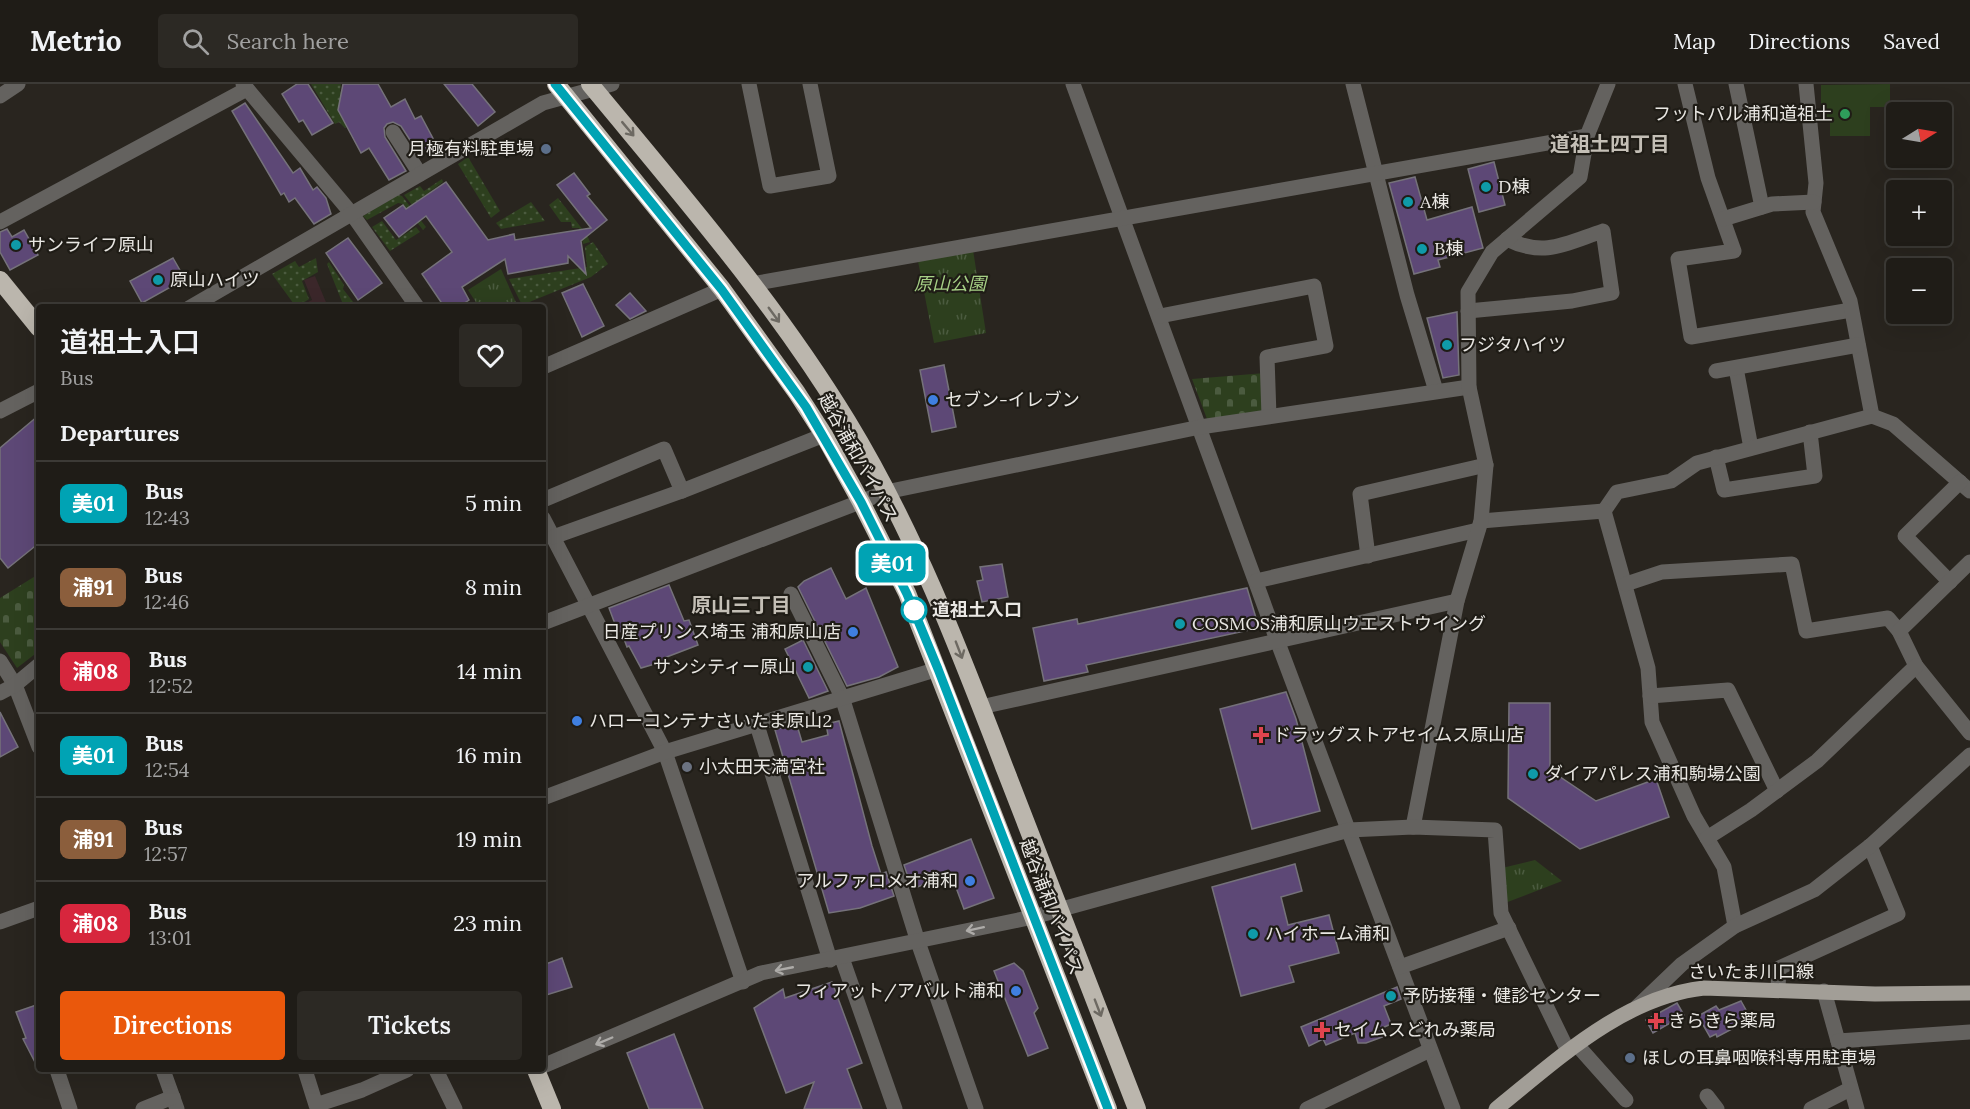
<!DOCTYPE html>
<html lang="en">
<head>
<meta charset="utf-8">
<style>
  :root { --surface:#1f1c17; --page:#2c2924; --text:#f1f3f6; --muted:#a1a1a1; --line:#3c3a36; --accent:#ea580c }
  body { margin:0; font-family:Lora,"Noto Sans JP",serif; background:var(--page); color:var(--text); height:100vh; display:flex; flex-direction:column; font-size:22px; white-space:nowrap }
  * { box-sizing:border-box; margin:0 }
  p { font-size:20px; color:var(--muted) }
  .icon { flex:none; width:33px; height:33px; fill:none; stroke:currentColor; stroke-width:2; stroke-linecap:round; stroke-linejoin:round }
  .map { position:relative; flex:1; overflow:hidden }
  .panel { position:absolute; left:36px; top:220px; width:510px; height:768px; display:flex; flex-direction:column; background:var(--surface); border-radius:6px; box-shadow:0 6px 24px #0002,0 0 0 2px var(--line) }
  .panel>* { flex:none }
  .badge { padding:0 12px; border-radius:9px; font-size:21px; line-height:39px }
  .needle { width:39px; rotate:79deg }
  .controls { position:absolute; left:1886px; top:18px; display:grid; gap:12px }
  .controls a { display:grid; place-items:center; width:66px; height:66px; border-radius:6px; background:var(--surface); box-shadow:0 6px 24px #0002,0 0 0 2px var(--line); font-size:30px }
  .map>.badge { position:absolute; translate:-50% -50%; box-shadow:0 0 0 3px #fff }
  h2 { padding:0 24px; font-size:22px; line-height:54px }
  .round { display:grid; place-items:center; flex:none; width:63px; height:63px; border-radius:6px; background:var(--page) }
  .head { display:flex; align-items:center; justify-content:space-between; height:102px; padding:0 24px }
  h1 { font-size:28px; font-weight:600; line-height:45px }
  .cta { display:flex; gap:12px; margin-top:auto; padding:12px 24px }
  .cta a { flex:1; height:69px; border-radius:6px; background:var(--accent); color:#fff; font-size:24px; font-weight:600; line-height:69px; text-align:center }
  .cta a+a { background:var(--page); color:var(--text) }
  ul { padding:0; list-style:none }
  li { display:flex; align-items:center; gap:18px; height:84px; padding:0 24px; border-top:2px solid var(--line) }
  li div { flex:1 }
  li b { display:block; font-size:22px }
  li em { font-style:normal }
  li .badge { min-width:66px; font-weight:700; text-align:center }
  header { display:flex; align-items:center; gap:36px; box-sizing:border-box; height:84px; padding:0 30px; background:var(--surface); border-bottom:2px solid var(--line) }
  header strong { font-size:28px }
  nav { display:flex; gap:33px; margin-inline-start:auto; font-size:21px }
  .search { width:420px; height:54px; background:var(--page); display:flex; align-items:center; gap:15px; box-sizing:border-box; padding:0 21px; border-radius:6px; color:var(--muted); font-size:22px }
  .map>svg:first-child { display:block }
  .commercial { fill:#3b272a }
  .grass { fill:#2d3f1e }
  .cemetery { fill:url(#cemetery-stones) }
  .park { fill:url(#park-tufts) }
  .garden { fill:url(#garden-dots) }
  .building { fill:#5d4876; stroke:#75727a; stroke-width:1.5 }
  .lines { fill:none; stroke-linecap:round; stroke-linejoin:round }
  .minor { stroke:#64625f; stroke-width:15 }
  .major { stroke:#a29e97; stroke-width:15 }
  .highway { stroke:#bbb6ad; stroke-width:18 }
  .oneway { stroke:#6d6962 }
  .oneway2 { stroke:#adaba8 }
  .line-casing { stroke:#fff; stroke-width:14 }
  .line { stroke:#00a3b4; stroke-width:9 }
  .leisure-dot { fill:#2e9e5b; stroke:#1f1c16; stroke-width:2 }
  .service-dot { fill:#5c6f8a; stroke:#1f1c16; stroke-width:2 }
  .culture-dot { fill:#0f9aa8; stroke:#1f1c16; stroke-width:2 }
  .shop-dot { fill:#3f7fe0; stroke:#1f1c16; stroke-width:2 }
  .stop-dot { fill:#fff; stroke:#00a3b4; stroke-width:3 }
  .health-dot { fill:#e0444e; stroke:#1f1c16; stroke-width:2 }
  .worship-dot { fill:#6b7280; stroke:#1f1c16; stroke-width:2 }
  .labels { text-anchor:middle; stroke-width:4.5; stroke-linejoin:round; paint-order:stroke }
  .poi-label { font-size:18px; fill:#e9e7e3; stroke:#1f1c16; text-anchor:start }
  .park-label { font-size:18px; font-style:italic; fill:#a6d086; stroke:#1f1c16 }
  .street-label { font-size:18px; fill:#e9e7e3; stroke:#1f1c16 }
  .stop-label { font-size:18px; font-weight:bold; fill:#e9e7e3; stroke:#1f1c16; text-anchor:start }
  .neighbourhood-label { font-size:20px; font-weight:bold; fill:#c4bfb6; stroke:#1f1c16 }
</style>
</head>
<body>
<header>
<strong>Metrio</strong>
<div class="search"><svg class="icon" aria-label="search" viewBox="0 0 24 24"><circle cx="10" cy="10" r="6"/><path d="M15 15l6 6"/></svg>Search here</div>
<nav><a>Map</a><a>Directions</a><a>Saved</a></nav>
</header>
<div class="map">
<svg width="1970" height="1025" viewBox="0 0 1970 1025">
  <defs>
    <pattern id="cemetery-stones" width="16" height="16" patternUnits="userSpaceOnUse" patternTransform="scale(1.5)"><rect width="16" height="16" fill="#2d3f1e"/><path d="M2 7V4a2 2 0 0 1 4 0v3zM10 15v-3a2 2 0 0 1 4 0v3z" fill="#4b5b3f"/></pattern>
    <pattern id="park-tufts" width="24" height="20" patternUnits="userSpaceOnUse" patternTransform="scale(1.5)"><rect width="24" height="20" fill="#2d3f1e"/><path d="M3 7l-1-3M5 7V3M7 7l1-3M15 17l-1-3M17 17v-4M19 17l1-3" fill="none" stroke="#4b5b3f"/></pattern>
    <pattern id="garden-dots" width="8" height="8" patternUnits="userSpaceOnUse" patternTransform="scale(1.5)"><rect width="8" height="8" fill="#2d3f1e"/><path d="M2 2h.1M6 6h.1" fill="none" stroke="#4b5b3f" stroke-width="1.8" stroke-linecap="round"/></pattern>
  </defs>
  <rect width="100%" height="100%" fill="#29251f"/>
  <!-- commercial -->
  <polygon class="commercial" points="315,192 328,223 307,223 306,219 312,216 304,196"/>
  <!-- grass -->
  <polygon class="grass" points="1890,0 1890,23 1870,23 1870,52 1830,52 1830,38 1821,38 1821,1"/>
  <!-- cemetery -->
  <g class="cemetery">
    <polygon points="1265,289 1266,327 1207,335 1192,295"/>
    <polygon points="37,491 39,567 17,584 0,558 0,514"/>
  </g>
  <!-- park -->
  <g class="park">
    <polygon points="973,166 986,249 934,259 918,177"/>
    <polygon points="501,185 518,223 479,223 468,206"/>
    <polygon points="1535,776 1562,797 1505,819 1502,784"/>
  </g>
  <!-- garden -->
  <g class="garden">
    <polygon points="311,0 341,0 340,7 353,31 372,30 345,44 339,38 335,40"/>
    <polygon points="468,73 500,127 491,134 458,80"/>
    <polygon points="442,95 443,98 412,121 404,111 420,102 424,107"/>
    <polygon points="398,111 402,112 426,143 423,146 403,120 398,119 367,136 363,132"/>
    <polygon points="558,114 587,151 590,158 583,160 579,144 572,144 571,138 561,138 549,121"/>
    <polygon points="531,118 545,137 501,145 496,139"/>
    <polygon points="382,137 396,156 416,143 420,148 390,167 372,143"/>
    <polygon points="593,158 608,180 591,193 522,221 509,195 587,183 585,163"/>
    <polygon points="316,174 318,188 302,197 309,215 303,219 304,223 296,223 272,190 295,177 299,183"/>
    <polygon points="329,178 344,201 343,205 354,219 362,223 344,223 327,180"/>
  </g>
  <!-- building -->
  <g class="building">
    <polygon points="297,0 308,0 333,39 312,51 303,36 299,38 282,10"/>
    <polygon points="343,0 378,0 391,23 405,15 415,35 421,32 436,60 419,70 401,42 393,38 387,40 384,44 385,53 406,87 389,96 369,64 361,69 338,26"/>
    <polygon points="444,0 472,0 495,28 478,42"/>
    <polygon points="245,19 293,89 300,84 313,106 317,103 326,114 331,130 314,140 295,114 289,118 284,109 281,111 232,27"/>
    <polygon points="1494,78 1505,121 1479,128 1468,85"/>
    <polygon points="574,89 590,110 587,112 607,136 581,157 586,190 568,172 568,179 508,190 505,175 462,203 469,216 457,224 445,224 422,190 452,168 426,132 399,153 384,134 403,121 406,125 446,98 488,156 514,150 515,156 591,144 557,101"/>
    <polygon points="1415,93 1427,136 1472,123 1483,164 1438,176 1440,183 1414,190 1389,99"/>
    <polygon points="7,145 12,153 24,146 38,171 10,186 0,168 0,148"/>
    <polygon points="348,154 382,199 358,216 326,169"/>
    <polygon points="173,174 185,195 142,219 130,197"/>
    <polygon points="583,200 604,242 582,253 562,209"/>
    <polygon points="630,209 646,227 630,235 616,221"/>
    <polygon points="1457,228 1459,291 1443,294 1427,234"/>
    <polygon points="944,281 956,343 932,348 920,286"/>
    <polygon points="39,331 39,459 8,484 0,474 0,364"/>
    <polygon points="1002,480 1008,513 982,518 977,497 983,496 980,483"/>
    <polygon points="831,484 846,515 866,504 898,583 879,593 847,602 798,503 804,497"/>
    <polygon points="669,501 684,537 689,536 698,561 664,574 665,577 641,584 629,562 627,563 621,547 618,548 609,524"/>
    <polygon points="1247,504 1259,544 1086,581 1088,588 1044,597 1033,544 1077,535 1078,540"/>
    <polygon points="803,556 828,607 809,614 785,565"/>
    <polygon points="1286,608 1296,635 1320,727 1252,745 1220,625"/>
    <polygon points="1509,619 1550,619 1550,686 1596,717 1656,695 1669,733 1580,765 1508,714"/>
    <polygon points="0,628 18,663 0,673"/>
    <polygon points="839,637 872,762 881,790 886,788 894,812 860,824 829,829 775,646 796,638 802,658 828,651 826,640"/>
    <polygon points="971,755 994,814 964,825 951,790 912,805 904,781"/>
    <polygon points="1295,780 1302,807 1281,813 1288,841 1329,831 1339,869 1289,882 1294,898 1241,912 1212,803"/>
    <polygon points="562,874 572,903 543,912 543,881"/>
    <polygon points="1014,879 1023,887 1038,924 1034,929 1048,964 1028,972 994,887"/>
    <polygon points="832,898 862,979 847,985 862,1025 804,1025 814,998 786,1009 754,924 783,905 785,914"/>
    <polygon points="1397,903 1401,915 1384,922 1391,940 1382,944 1385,952 1366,959 1358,959 1355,949 1326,961 1323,955 1309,962 1301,943"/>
    <polygon points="1741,917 1751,935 1717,953 1716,950 1710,953 1698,932 1716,922 1719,926"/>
    <polygon points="1677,919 1684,931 1653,949 1646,936"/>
    <polygon points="39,920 39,984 38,984 23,955 26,954 16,928"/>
    <polygon points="674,950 703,1025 649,1025 627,969"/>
  </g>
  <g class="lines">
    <!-- minor -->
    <g class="minor">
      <polyline points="243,0 352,130 418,224"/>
      <polyline points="749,0 770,102 829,92 810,0"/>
      <polyline points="1073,0 1277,556 1453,1025"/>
      <polyline points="1353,0 1407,211 1436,307"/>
      <polyline points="1685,0 1708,94 1734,167 1678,175 1691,253 1851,226"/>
      <polyline points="1736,0 1762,123"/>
      <polyline points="1806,0 1816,99 1813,128 1850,217 1872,332"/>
      <polyline points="0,12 18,0"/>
      <polyline points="393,48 420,90"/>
      <polyline points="1723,135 1772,120 1814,118"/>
      <polyline points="0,138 247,5"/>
      <polyline points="752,200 1587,52"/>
      <polyline points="189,224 543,19 612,0"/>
      <path d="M1468 227 1572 217 1612 209 1603 147C1567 159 1544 174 1507 155"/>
      <polyline points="1160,232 1314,202 1326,262 1267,273 1269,332"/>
      <polyline points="543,283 722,205"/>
      <polyline points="1736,284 1751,364"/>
      <polyline points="1716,287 1858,261"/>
      <polyline points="0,327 39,307"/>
      <polyline points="1716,373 1724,406 1815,392 1810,348"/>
      <polyline points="543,416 664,365 682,407"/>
      <polyline points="1604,427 1617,408 1671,397 1697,379 1872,332 1893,340 1970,407"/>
      <polyline points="543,434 665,668 743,898"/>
      <polyline points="1481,437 1604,427 1648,584 1652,638 1694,732 1724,783 1735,842"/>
      <polyline points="553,453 682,407 824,351"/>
      <polyline points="1368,472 1360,410 1486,381"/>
      <polyline points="1256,497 1478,446"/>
      <polyline points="1950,498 1905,452 1960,398"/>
      <polyline points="1626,500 1662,488 1792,480 1806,547 1888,534 1899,547 1916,582 1970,649"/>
      <polyline points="791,510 842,613 918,858 976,1025"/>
      <polyline points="543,539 886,408 1200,343 1469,303"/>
      <polyline points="1899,547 1970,478"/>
      <polyline points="0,577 15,601 39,663"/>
      <polyline points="0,609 15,601 39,581"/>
      <polyline points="1650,612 1728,606 1777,707"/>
      <polyline points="981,623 1457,517"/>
      <polyline points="757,641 830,876"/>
      <polyline points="543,714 665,668 938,585"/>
      <polyline points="1413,743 1457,517 1481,437 1486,381 1469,303 1468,208 1492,168 1580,93 1587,52 1608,0"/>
      <polyline points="1707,754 1751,726 1817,677 1916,582"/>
      <polyline points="0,838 39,824"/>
      <polyline points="842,874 895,1025"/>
      <polyline points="1400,883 1509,844"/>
      <polyline points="1778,905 1779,884 1898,830 1870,762"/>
      <polyline points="1824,907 1857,1025"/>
      <polyline points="1637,923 1682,880 1735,842 1814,806 1870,762 1970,671"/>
      <polyline points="1838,957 1970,948"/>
      <polyline points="1577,961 1626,1016"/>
      <polyline points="543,982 761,889 1033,833 1349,746 1413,743 1495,746 1501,829 1568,967"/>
      <polyline points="57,986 70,1025"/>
      <polyline points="163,986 177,1025"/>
      <polyline points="305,986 316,1021 362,1006 407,986"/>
      <polyline points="436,986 455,1025"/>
      <polyline points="1707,1012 1717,1025"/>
      <polyline points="143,1025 173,1013"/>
      <polyline points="1307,1025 1430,966"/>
      <polyline points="1811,1025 1850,1005"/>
    </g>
    <!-- major -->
    <path class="major" d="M1496 1025C1557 976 1623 913 1704 904L1875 910 1970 909"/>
    <!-- highway -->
    <g class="highway">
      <polyline points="556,0 722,205 797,309 824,351 861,418 907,509 1108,1025"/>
      <path d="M590 0C680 109 773 216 847 337 914 447 959 565 1005 685 1049 798 1093 912 1137 1025"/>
      <polyline points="0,196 39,244"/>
      <polyline points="536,986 552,1025"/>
    </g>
  </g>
  <!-- one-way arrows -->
  <defs><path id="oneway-shaft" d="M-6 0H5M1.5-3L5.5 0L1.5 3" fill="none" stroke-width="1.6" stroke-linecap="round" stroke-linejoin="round" transform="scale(1.5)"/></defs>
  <g class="oneway">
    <use href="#oneway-shaft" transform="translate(628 45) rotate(50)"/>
    <use href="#oneway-shaft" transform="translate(774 231) rotate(54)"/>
    <use href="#oneway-shaft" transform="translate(959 566) rotate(69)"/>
    <use href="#oneway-shaft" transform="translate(1098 924) rotate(69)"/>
  </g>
  <g class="oneway2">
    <use href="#oneway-shaft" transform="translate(975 845) rotate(168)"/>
    <use href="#oneway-shaft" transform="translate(784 885) rotate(169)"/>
    <use href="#oneway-shaft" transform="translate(604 957) rotate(157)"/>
  </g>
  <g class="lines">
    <defs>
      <polyline id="line" points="555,0 722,206 806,323 861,418 907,510 938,585 1108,1025"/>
    </defs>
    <!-- line casing -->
    <use href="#line" class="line-casing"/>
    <!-- line -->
    <use href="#line" class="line"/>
  </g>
  <!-- markers -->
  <circle class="leisure-dot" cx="1845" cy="30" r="6"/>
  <g class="service-dot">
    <circle cx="546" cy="65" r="6"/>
    <circle cx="1630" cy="974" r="6"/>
  </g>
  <g class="culture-dot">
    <circle cx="1486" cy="103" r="6"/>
    <circle cx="1408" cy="118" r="6"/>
    <circle cx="16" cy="161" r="6"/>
    <circle cx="1422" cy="165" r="6"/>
    <circle cx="158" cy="196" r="6"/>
    <circle cx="1447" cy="261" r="6"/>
    <circle cx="1180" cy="540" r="6"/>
    <circle cx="808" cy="583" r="6"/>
    <circle cx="1533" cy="690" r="6"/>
    <circle cx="1253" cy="850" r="6"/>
    <circle cx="1391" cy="912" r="6"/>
  </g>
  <g class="shop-dot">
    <circle cx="933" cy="316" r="6"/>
    <circle cx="853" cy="548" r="6"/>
    <circle cx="577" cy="637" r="6"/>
    <circle cx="970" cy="797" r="6"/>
    <circle cx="1016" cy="907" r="6"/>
  </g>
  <circle class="stop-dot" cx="914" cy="526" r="12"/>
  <g class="health-dot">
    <path d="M1258 642h6v6h6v6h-6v6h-6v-6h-6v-6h6z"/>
    <path d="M1653 928h6v6h6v6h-6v6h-6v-6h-6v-6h6z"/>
    <path d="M1319 937h6v6h6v6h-6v6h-6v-6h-6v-6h6z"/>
  </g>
  <circle class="worship-dot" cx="687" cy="683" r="6"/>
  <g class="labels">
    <!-- poi labels -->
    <g class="poi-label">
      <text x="1833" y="36" text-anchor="end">フットパル浦和道祖土</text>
      <text x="534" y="71" text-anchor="end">月極有料駐車場</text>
      <text x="1498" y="109">D棟</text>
      <text x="1420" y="124">A棟</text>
      <text x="28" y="167">サンライフ原山</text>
      <text x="1434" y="171">B棟</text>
      <text x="170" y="202">原山ハイツ</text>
      <text x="1459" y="267">フジタハイツ</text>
      <text x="945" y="322">セブン-イレブン</text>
      <text x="1192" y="546">COSMOS浦和原山ウエストウイング</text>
      <text x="841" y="554" text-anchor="end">日産プリンス埼玉 浦和原山店</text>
      <text x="796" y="589" text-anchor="end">サンシティー原山</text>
      <text x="589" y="643">ハローコンテナさいたま原山2</text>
      <text x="1273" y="657">ドラッグストアセイムス原山店</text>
      <text x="699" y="689">小太田天満宮社</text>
      <text x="1545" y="696">ダイアパレス浦和駒場公園</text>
      <text x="958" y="803" text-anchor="end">アルファロメオ浦和</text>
      <text x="1265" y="856">ハイホーム浦和</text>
      <text x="1004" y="913" text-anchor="end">フィアット/アバルト浦和</text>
      <text x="1403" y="918">予防接種・健診センター</text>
      <text x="1668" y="943">きらきら薬局</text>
      <text x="1334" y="952">セイムスどれみ薬局</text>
      <text x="1642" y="980">ほしの耳鼻咽喉科専用駐車場</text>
    </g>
    <!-- park labels -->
    <g class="park-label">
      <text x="950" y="206">原山公園</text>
    </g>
    <!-- street labels -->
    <g class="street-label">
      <text transform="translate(858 374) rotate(61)" y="6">越谷浦和バイパス</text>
      <text transform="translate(1051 823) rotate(69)" y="6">越谷浦和バイパス</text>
      <text x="1751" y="894">さいたま川口線</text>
    </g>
    <!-- stop labels -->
    <g class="stop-label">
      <text x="932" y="532">道祖土入口</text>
    </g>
    <!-- neighbourhood labels -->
    <g class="neighbourhood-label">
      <text x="1610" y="67">道祖土四丁目</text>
      <text x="741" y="528">原山三丁目</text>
    </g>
  </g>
</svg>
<div class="controls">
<a><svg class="needle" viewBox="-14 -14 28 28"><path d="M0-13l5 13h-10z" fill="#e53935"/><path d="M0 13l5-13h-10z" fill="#a1a1a1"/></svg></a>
<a>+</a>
<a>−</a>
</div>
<b class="badge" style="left:892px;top:479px;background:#00a3b4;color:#fff">美01</b>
<section class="panel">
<div class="head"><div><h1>道祖土入口</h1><p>Bus</p></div><a class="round"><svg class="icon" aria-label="heart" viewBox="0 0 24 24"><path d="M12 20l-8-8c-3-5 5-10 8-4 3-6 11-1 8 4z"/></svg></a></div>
<h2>Departures</h2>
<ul>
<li><span class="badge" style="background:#00a3b4;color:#fff">美01</span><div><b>Bus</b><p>12:43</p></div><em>5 min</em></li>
<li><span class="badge" style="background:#8b5e3c;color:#fff">浦91</span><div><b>Bus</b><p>12:46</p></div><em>8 min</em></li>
<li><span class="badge" style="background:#d7263d;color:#fff">浦08</span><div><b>Bus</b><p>12:52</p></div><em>14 min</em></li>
<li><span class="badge" style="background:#00a3b4;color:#fff">美01</span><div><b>Bus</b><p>12:54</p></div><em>16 min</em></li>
<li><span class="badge" style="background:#8b5e3c;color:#fff">浦91</span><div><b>Bus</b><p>12:57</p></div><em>19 min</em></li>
<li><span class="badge" style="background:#d7263d;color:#fff">浦08</span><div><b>Bus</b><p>13:01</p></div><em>23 min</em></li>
</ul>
<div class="cta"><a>Directions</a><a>Tickets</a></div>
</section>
</div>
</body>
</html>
